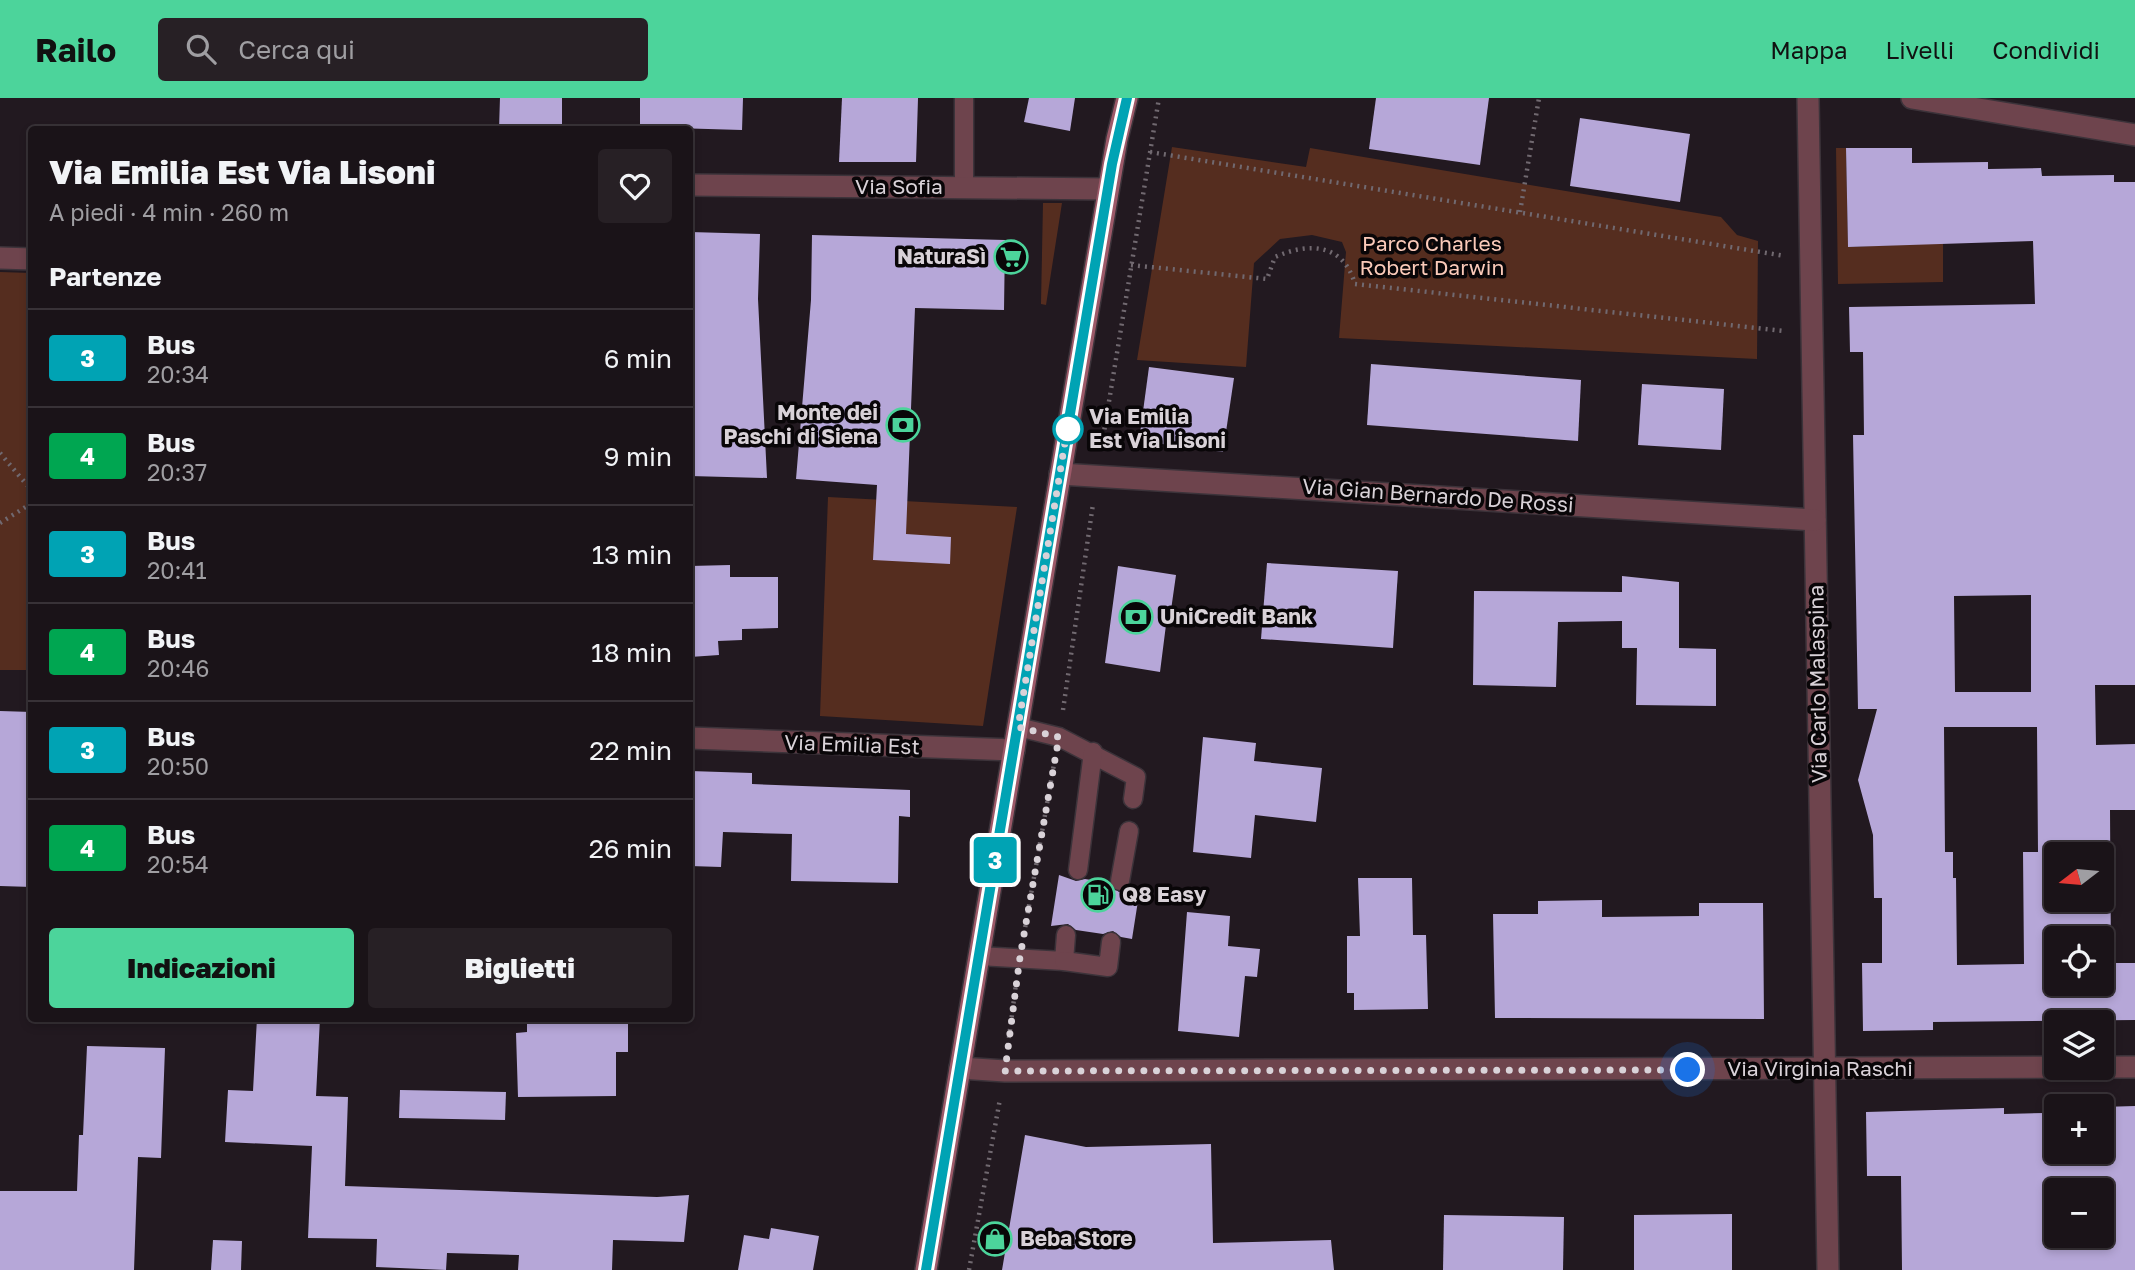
<!DOCTYPE html>
<html lang="it">
<head>
<meta charset="utf-8">
<style>
  :root { --surface:#1a1318; --page:#272025; --text:#f1f3f6; --muted:#9f9ea2; --line:#383237; --accent:#4cd49b }
  body { margin:0; font-family:"Golos Text",sans-serif; background:var(--page); color:var(--text); height:100vh; display:flex; flex-direction:column; font-size:26px; white-space:nowrap }
  * { box-sizing:border-box; margin:0 }
  p { font-size:23px; color:var(--muted) }
  .icon { flex:none; width:38px; height:38px; fill:none; stroke:currentColor; stroke-width:2; stroke-linecap:round; stroke-linejoin:round }
  .map { position:relative; flex:1; overflow:hidden }
  .side { position:absolute; left:28px; top:28px; width:665px; height:896px; display:flex; flex-direction:column; background:var(--surface); border-radius:7px; box-shadow:0 4px 10px #0003,0 0 0 2px var(--line) }
  .side>* { flex:none }
  .badge { padding:0 14px; border-radius:5px; font-size:24px; line-height:46px }
  .needle { width:46px; rotate:254deg }
  .controls { position:absolute; left:2044px; top:744px; display:grid; gap:14px }
  .controls a { display:grid; place-items:center; width:70px; height:70px; border-radius:7px; background:var(--surface); box-shadow:0 4px 10px #0003,0 0 0 2px var(--line); font-size:35px }
  .you { position:absolute; width:35px; height:35px; margin:-18px; border:5px solid #fff; border-radius:50%; background:#1a73e8; box-shadow:0 0 0 10px #1a73e833 }
  .map>.badge { position:absolute; translate:-50% -50%; box-shadow:0 0 0 4px #fff }
  h2 { padding:0 21px; font-size:26px; line-height:63px }
  .round { display:grid; place-items:center; flex:none; width:74px; height:74px; border-radius:7px; background:var(--page) }
  .headline { display:flex; align-items:center; justify-content:space-between; height:119px; padding:0 21px }
  h1 { font-size:33px; font-weight:800; line-height:52px }
  .primary-button { display:flex; gap:14px; margin-top:auto; padding:14px 21px }
  .primary-button a { flex:1; height:80px; border-radius:7px; background:var(--accent); color:#111; font-size:28px; font-weight:800; line-height:80px; text-align:center }
  .primary-button a+a { background:var(--page); color:var(--text) }
  ul { padding:0; list-style:none }
  li { display:flex; align-items:center; gap:21px; height:98px; padding:0 21px; border-top:2px solid var(--line) }
  li div { flex:1 }
  li b { display:block; font-size:26px }
  li em { font-style:normal }
  li .badge { min-width:77px; font-weight:700; text-align:center }
  header { display:flex; align-items:center; gap:42px; box-sizing:border-box; height:98px; padding:0 35px; background:var(--accent); color:#111 }
  header strong { font-size:33px }
  nav { display:flex; gap:38px; margin-inline-start:auto; font-size:24px }
  .search { width:490px; height:63px; background:var(--page); display:flex; align-items:center; gap:18px; box-sizing:border-box; padding:0 24px; border-radius:7px; color:var(--muted); font-size:26px }
  .map>svg:first-child { display:block }
  .green { fill:#552d1f }
  .building { fill:#b6a7d8; fill-rule:evenodd }
  .lines { fill:none; stroke-linecap:round; stroke-linejoin:round }
  .lane-casing { stroke:#3c333a; stroke-width:21 }
  .street-casing { stroke:#3c333a; stroke-width:24 }
  .secondary-casing { stroke:#3c333a; stroke-width:24 }
  .path { stroke:#716970; stroke-width:4.5; stroke-dasharray:2 5; stroke-linecap:butt }
  .lane { stroke:#6e444d; stroke-width:18 }
  .street { stroke:#6e444d; stroke-width:21 }
  .secondary { stroke:#9c5968; stroke-width:21 }
  .line-casing { stroke:#fff; stroke-width:16 }
  .line { stroke:#00a3b4; stroke-width:10 }
  .walk { stroke:#d9d2d8; stroke-width:7; stroke-dasharray:0 12.6 }
  .stop-dot { fill:#fff; stroke:#00a3b4; stroke-width:3.5 }
  .labels { text-anchor:middle; stroke-width:7; stroke-linejoin:round; paint-order:stroke }
  .street-label { font-size:21px; fill:#d9d2d8; stroke:#090608 }
  .park-label { font-size:21px; fill:#fbcab9; stroke:#090608 }
  .poi-label { font-size:21px; font-weight:bold; fill:#d9d2d8; stroke:#090608; text-anchor:start }
  .stop-label { font-size:21px; font-weight:bold; fill:#d9d2d8; stroke:#090608; text-anchor:start }
</style>
</head>
<body>
<header>
<strong>Railo</strong>
<div class="search"><svg class="icon" aria-label="search" viewBox="0 0 24 24"><circle cx="10" cy="10" r="6"/><path d="M15 15l6 6"/></svg>Cerca qui</div>
<nav><a>Mappa</a><a>Livelli</a><a>Condividi</a></nav>
</header>
<div class="map">
<svg width="2135" height="1172" viewBox="0 0 2135 1172">
  <rect width="100%" height="100%" fill="#221920"/>
  <!-- green -->
  <g class="green">
    <polygon points="1172,49 1306,69 1310,50 1721,119 1737,137 1758,143 1757,261 1339,240 1346,154 1342,144 1312,137 1280,141 1254,165 1246,269 1137,262"/>
    <polygon points="1836,50 1846,50 1848,149 1943,145 1943,184 1838,186"/>
    <polygon points="1043,105 1062,105 1046,207 1041,206"/>
    <polygon points="0,174 31,175 31,572 0,572"/>
    <polygon points="828,399 1017,409 983,628 820,618"/>
  </g>
  <!-- building -->
  <g class="building">
    <polygon points="500,0 562,0 562,32 499,31"/>
    <polygon points="640,0 743,0 742,32 640,29"/>
    <polygon points="842,0 918,0 916,64 839,64"/>
    <polygon points="1029,0 1075,0 1070,33 1024,24"/>
    <polygon points="1376,0 1489,0 1480,67 1369,51"/>
    <polygon points="1580,20 1690,36 1680,104 1570,88"/>
    <path d="M1846 50H1912V65L1988 64V71L2041 70 2042 78 2114 77V84H2135V587H2095L2096 647 2135 646V712H2110L2111 865H2135V922L1933 924V932L1863 933 1862 865H1882V800H1874L1873 737 1858 682 1877 611H1858L1853 337H1864L1863 254H1850L1849 209 2035 206 2033 143 1848 149ZM2031 497V594H1955L1954 498ZM1944 629H2037L2038 754H2023L2024 866 1957 867 1956 780H1953V754H1945ZM2056 756H2102V802H2056ZM2056 840H2102V886H2056Z"/>
    <polygon points="690,134 760,136 758,201 767,380 690,378"/>
    <polygon points="812,137 1005,142 1004,212 915,210 906,436 951,439 950,466 873,462 877,387 796,381 811,202"/>
    <polygon points="1371,266 1581,282 1578,343 1367,327"/>
    <polygon points="1149,269 1234,280 1223,354 1139,343"/>
    <polygon points="1642,286 1724,291 1721,352 1638,347"/>
    <polygon points="1267,465 1398,473 1393,550 1261,541"/>
    <polygon points="730,467 730,479 778,479 778,530 742,531 742,542 718,543 719,557 690,559 690,468"/>
    <polygon points="1118,468 1176,477 1170,519 1167,519 1160,574 1105,565"/>
    <polygon points="1622,478 1679,484 1679,550 1716,551 1716,608 1636,607 1637,550 1622,550 1622,523 1558,524 1556,589 1473,587 1474,493 1622,494"/>
    <polygon points="0,613 32,614 32,789 0,788"/>
    <polygon points="1203,639 1256,645 1254,663 1322,670 1316,724 1255,717 1251,760 1193,754"/>
    <polygon points="690,673 752,675 752,686 910,692 910,719 899,718 898,785 791,783 792,736 723,734 721,769 690,768"/>
    <polygon points="1059,777 1076,783 1085,781 1109,785 1119,794 1130,788 1140,790 1132,841 1121,839 1113,833 1103,836 1076,832 1068,826 1051,828"/>
    <polygon points="1358,780 1412,780 1413,837 1426,837 1428,911 1354,912 1354,895 1347,895 1347,838 1360,838"/>
    <polygon points="1602,802 1602,819 1699,818 1699,805 1763,805 1764,921 1495,920 1493,816 1538,816 1538,803"/>
    <polygon points="1187,814 1230,818 1228,848 1260,851 1257,879 1245,878 1239,939 1178,933"/>
    <polygon points="257,920 320,920 316,998 348,999 345,1088 657,1099 689,1097 684,1144 613,1142 612,1172 518,1172 519,1157 447,1155 446,1172 376,1169 377,1141 308,1140 312,1048 225,1044 228,992 253,993"/>
    <polygon points="527,920 628,920 628,954 616,954 616,998 518,999 516,935 527,934"/>
    <polygon points="87,948 165,950 161,1060 138,1059 134,1172 0,1172 0,1093 77,1093 79,1037 83,1037"/>
    <polygon points="400,992 506,994 505,1022 399,1020"/>
    <path d="M2135 1008V1172H1902L1901 1078H1867L1866 1014 2004 1010V1016L2044 1015 2045 1054H2102V1009ZM2056 1092H2102V1138H2056Z"/>
    <polygon points="1025,1037 1086,1049 1211,1046 1213,1145 1331,1142 1334,1172 1002,1172"/>
    <polygon points="1732,1116 1732,1172 1634,1172 1634,1117"/>
    <polygon points="1444,1117 1564,1119 1563,1172 1443,1172"/>
    <polygon points="771,1130 819,1138 813,1172 738,1172 744,1137 769,1141"/>
    <polygon points="213,1142 242,1143 241,1172 211,1172"/>
  </g>
  <g class="lines">
    <defs>
      <g id="lane">
        <polyline points="964,89 964,0"/>
        <polyline points="1018,629 1059,639 1136,679 1133,701"/>
        <polyline points="1078,772 1093,654"/>
        <polyline points="1120,783 1129,733"/>
        <polyline points="979,858 1064,863 1066,837"/>
        <polyline points="1064,863 1108,869 1111,844"/>
      </g>
      <g id="street">
        <polyline points="1808,0 1828,1172"/>
        <polyline points="1912,0 2135,37"/>
        <polyline points="690,87 1108,91"/>
        <polyline points="0,160 32,161"/>
        <polyline points="1060,376 1815,422"/>
        <polyline points="690,640 1014,652"/>
        <polyline points="960,970 1005,973 2135,969"/>
      </g>
      <polyline id="secondary" points="926,1172 1117,41 1127,0"/>
    </defs>
    <!-- lane casing -->
    <use href="#lane" class="lane-casing"/>
    <!-- street casing -->
    <use href="#street" class="street-casing"/>
    <!-- secondary casing -->
    <use href="#secondary" class="secondary-casing"/>
    <!-- path -->
    <g class="path">
      <polyline points="1150,54 1785,158"/>
      <polyline points="1520,114 1539,0"/>
      <path d="M1131 167 1267 181 1275 159C1309 144 1343 145 1355 186L1784 233"/>
      <polyline points="1101,352 1159,0"/>
      <polyline points="0,355 32,393"/>
      <polyline points="0,425 32,405"/>
      <polyline points="1063,612 1093,406"/>
      <polyline points="1024,836 1054,666"/>
      <polyline points="1008,947 1016,886"/>
      <polyline points="969,1172 1000,1001"/>
    </g>
    <!-- lane -->
    <use href="#lane" class="lane"/>
    <!-- street -->
    <use href="#street" class="street"/>
    <!-- secondary -->
    <use href="#secondary" class="secondary"/>
  </g>
  <g class="lines">
    <defs>
      <polyline id="line" points="926,1172 1112,66 1127,0"/>
    </defs>
    <!-- line casing -->
    <use href="#line" class="line-casing"/>
    <!-- line -->
    <use href="#line" class="line"/>
    <!-- walk -->
    <polyline class="walk" points="1068,331 1068,326 1018,629 1059,639 1020,859 1005,973 1688,972"/>
  </g>
  <!-- icons -->
  <defs>
    <symbol id="supermarket-ring" viewBox="-11 -11 22 22"><circle r="9.5" fill="#090608" stroke="#4cd49b" stroke-width="1.5"/><path d="M-6-5.5h2.5l.6 2H6L4.5 2H-2.5L-4.4-4H-6ZM-1.5 3.2a1.3 1.3 0 1 0 .1 0ZM3 3.2a1.3 1.3 0 1 0 .1 0Z" fill="#4cd49b"/></symbol>
    <symbol id="bank-ring" viewBox="-11 -11 22 22"><circle r="9.5" fill="#090608" stroke="#4cd49b" stroke-width="1.5"/><path d="M-6-4H6V4H-6ZM0-2.3a2.3 2.3 0 1 0 0 4.6a2.3 2.3 0 1 0 0-4.6Z" fill="#4cd49b"/></symbol>
    <symbol id="fuel-ring" viewBox="-11 -11 22 22"><circle r="9.5" fill="#090608" stroke="#4cd49b" stroke-width="1.5"/><path d="M-5.5-6h7V0h2V4h1.3V-2.5L3-4.5l.8-.8L6-3V5H2.5V1h-1V6h-7ZM-4.2-4.7v3.2H.2V-4.7Z" fill="#4cd49b"/></symbol>
    <symbol id="shop-ring" viewBox="-11 -11 22 22"><circle r="9.5" fill="#090608" stroke="#4cd49b" stroke-width="1.5"/><path d="M-5-2.5h2.3a2.7 3.5 0 0 1 5.4 0H5L5.5 6h-11ZM-1.5-2.5h3a1.5 2.3 0 0 0-3 0Z" fill="#4cd49b"/></symbol>
  </defs>
  <g fill-rule="evenodd">
    <use href="#supermarket-ring" x="992" y="140" width="38" height="38"/>
    <use href="#bank-ring" x="884" y="308" width="38" height="38"/>
    <use href="#bank-ring" x="1117" y="500" width="38" height="38"/>
    <use href="#fuel-ring" x="1079" y="778" width="38" height="38"/>
    <use href="#shop-ring" x="976" y="1122" width="38" height="38"/>
  </g>
  <!-- markers -->
  <circle class="stop-dot" cx="1068" cy="331" r="14"/>
  <g class="labels">
    <!-- street labels -->
    <g class="street-label">
      <text x="899" y="96">Via Sofia</text>
      <text transform="translate(1438 398) rotate(4)" y="7">Via Gian Bernardo De Rossi</text>
      <text transform="translate(1818 586) rotate(-91)" y="7">Via Carlo Malaspina</text>
      <text transform="translate(852 647) rotate(2)" y="7">Via Emilia Est</text>
      <text x="1820" y="978">Via Virginia Raschi</text>
    </g>
    <!-- park labels -->
    <g class="park-label">
      <text x="1432" y="153">Parco Charles<tspan x="1432" dy="24">Robert Darwin</tspan></text>
    </g>
    <!-- poi labels -->
    <g class="poi-label">
      <text x="986" y="166" text-anchor="end">NaturaSì</text>
      <text x="878" y="322" text-anchor="end">Monte dei<tspan x="878" dy="24">Paschi di Siena</tspan></text>
      <text x="1160" y="526">UniCredit Bank</text>
      <text x="1122" y="804">Q8 Easy</text>
      <text x="1020" y="1148">Beba Store</text>
    </g>
    <!-- stop labels -->
    <g class="stop-label">
      <text x="1089" y="326">Via Emilia<tspan x="1089" dy="24">Est Via Lisoni</tspan></text>
    </g>
  </g>
</svg>
<div class="controls">
<a><svg class="needle" viewBox="-14 -14 28 28"><path d="M0-13l5 13h-10z" fill="#e53935"/><path d="M0 13l5-13h-10z" fill="#9f9ea2"/></svg></a>
<a><svg class="icon" aria-label="locate" viewBox="0 0 24 24"><circle cx="12" cy="12" r="6"/><path d="M12 2v4M12 18v4M2 12h4M18 12h4"/></svg></a>
<a><svg class="icon" aria-label="layers" viewBox="0 0 24 24"><path d="M12 4l9 5-9 5-9-5zM3 14l9 5 9-5"/></svg></a>
<a>+</a>
<a>−</a>
</div>
<div class="you" style="left:1688px;top:972px"></div>
<b class="badge" style="left:995px;top:762px;background:#00a3b4;color:#fff">3</b>
<section class="side">
<div class="headline"><div><h1>Via Emilia Est Via Lisoni</h1><p>A piedi · 4 min · 260 m</p></div><a class="round"><svg class="icon" aria-label="heart" viewBox="0 0 24 24"><path d="M12 20l-8-8c-3-5 5-10 8-4 3-6 11-1 8 4z"/></svg></a></div>
<h2>Partenze</h2>
<ul>
<li><span class="badge" style="background:#00a3b4;color:#fff">3</span><div><b>Bus</b><p>20:34</p></div><em>6 min</em></li>
<li><span class="badge" style="background:#00a651;color:#fff">4</span><div><b>Bus</b><p>20:37</p></div><em>9 min</em></li>
<li><span class="badge" style="background:#00a3b4;color:#fff">3</span><div><b>Bus</b><p>20:41</p></div><em>13 min</em></li>
<li><span class="badge" style="background:#00a651;color:#fff">4</span><div><b>Bus</b><p>20:46</p></div><em>18 min</em></li>
<li><span class="badge" style="background:#00a3b4;color:#fff">3</span><div><b>Bus</b><p>20:50</p></div><em>22 min</em></li>
<li><span class="badge" style="background:#00a651;color:#fff">4</span><div><b>Bus</b><p>20:54</p></div><em>26 min</em></li>
</ul>
<div class="primary-button"><a>Indicazioni</a><a>Biglietti</a></div>
</section>
</div>
</body>
</html>
